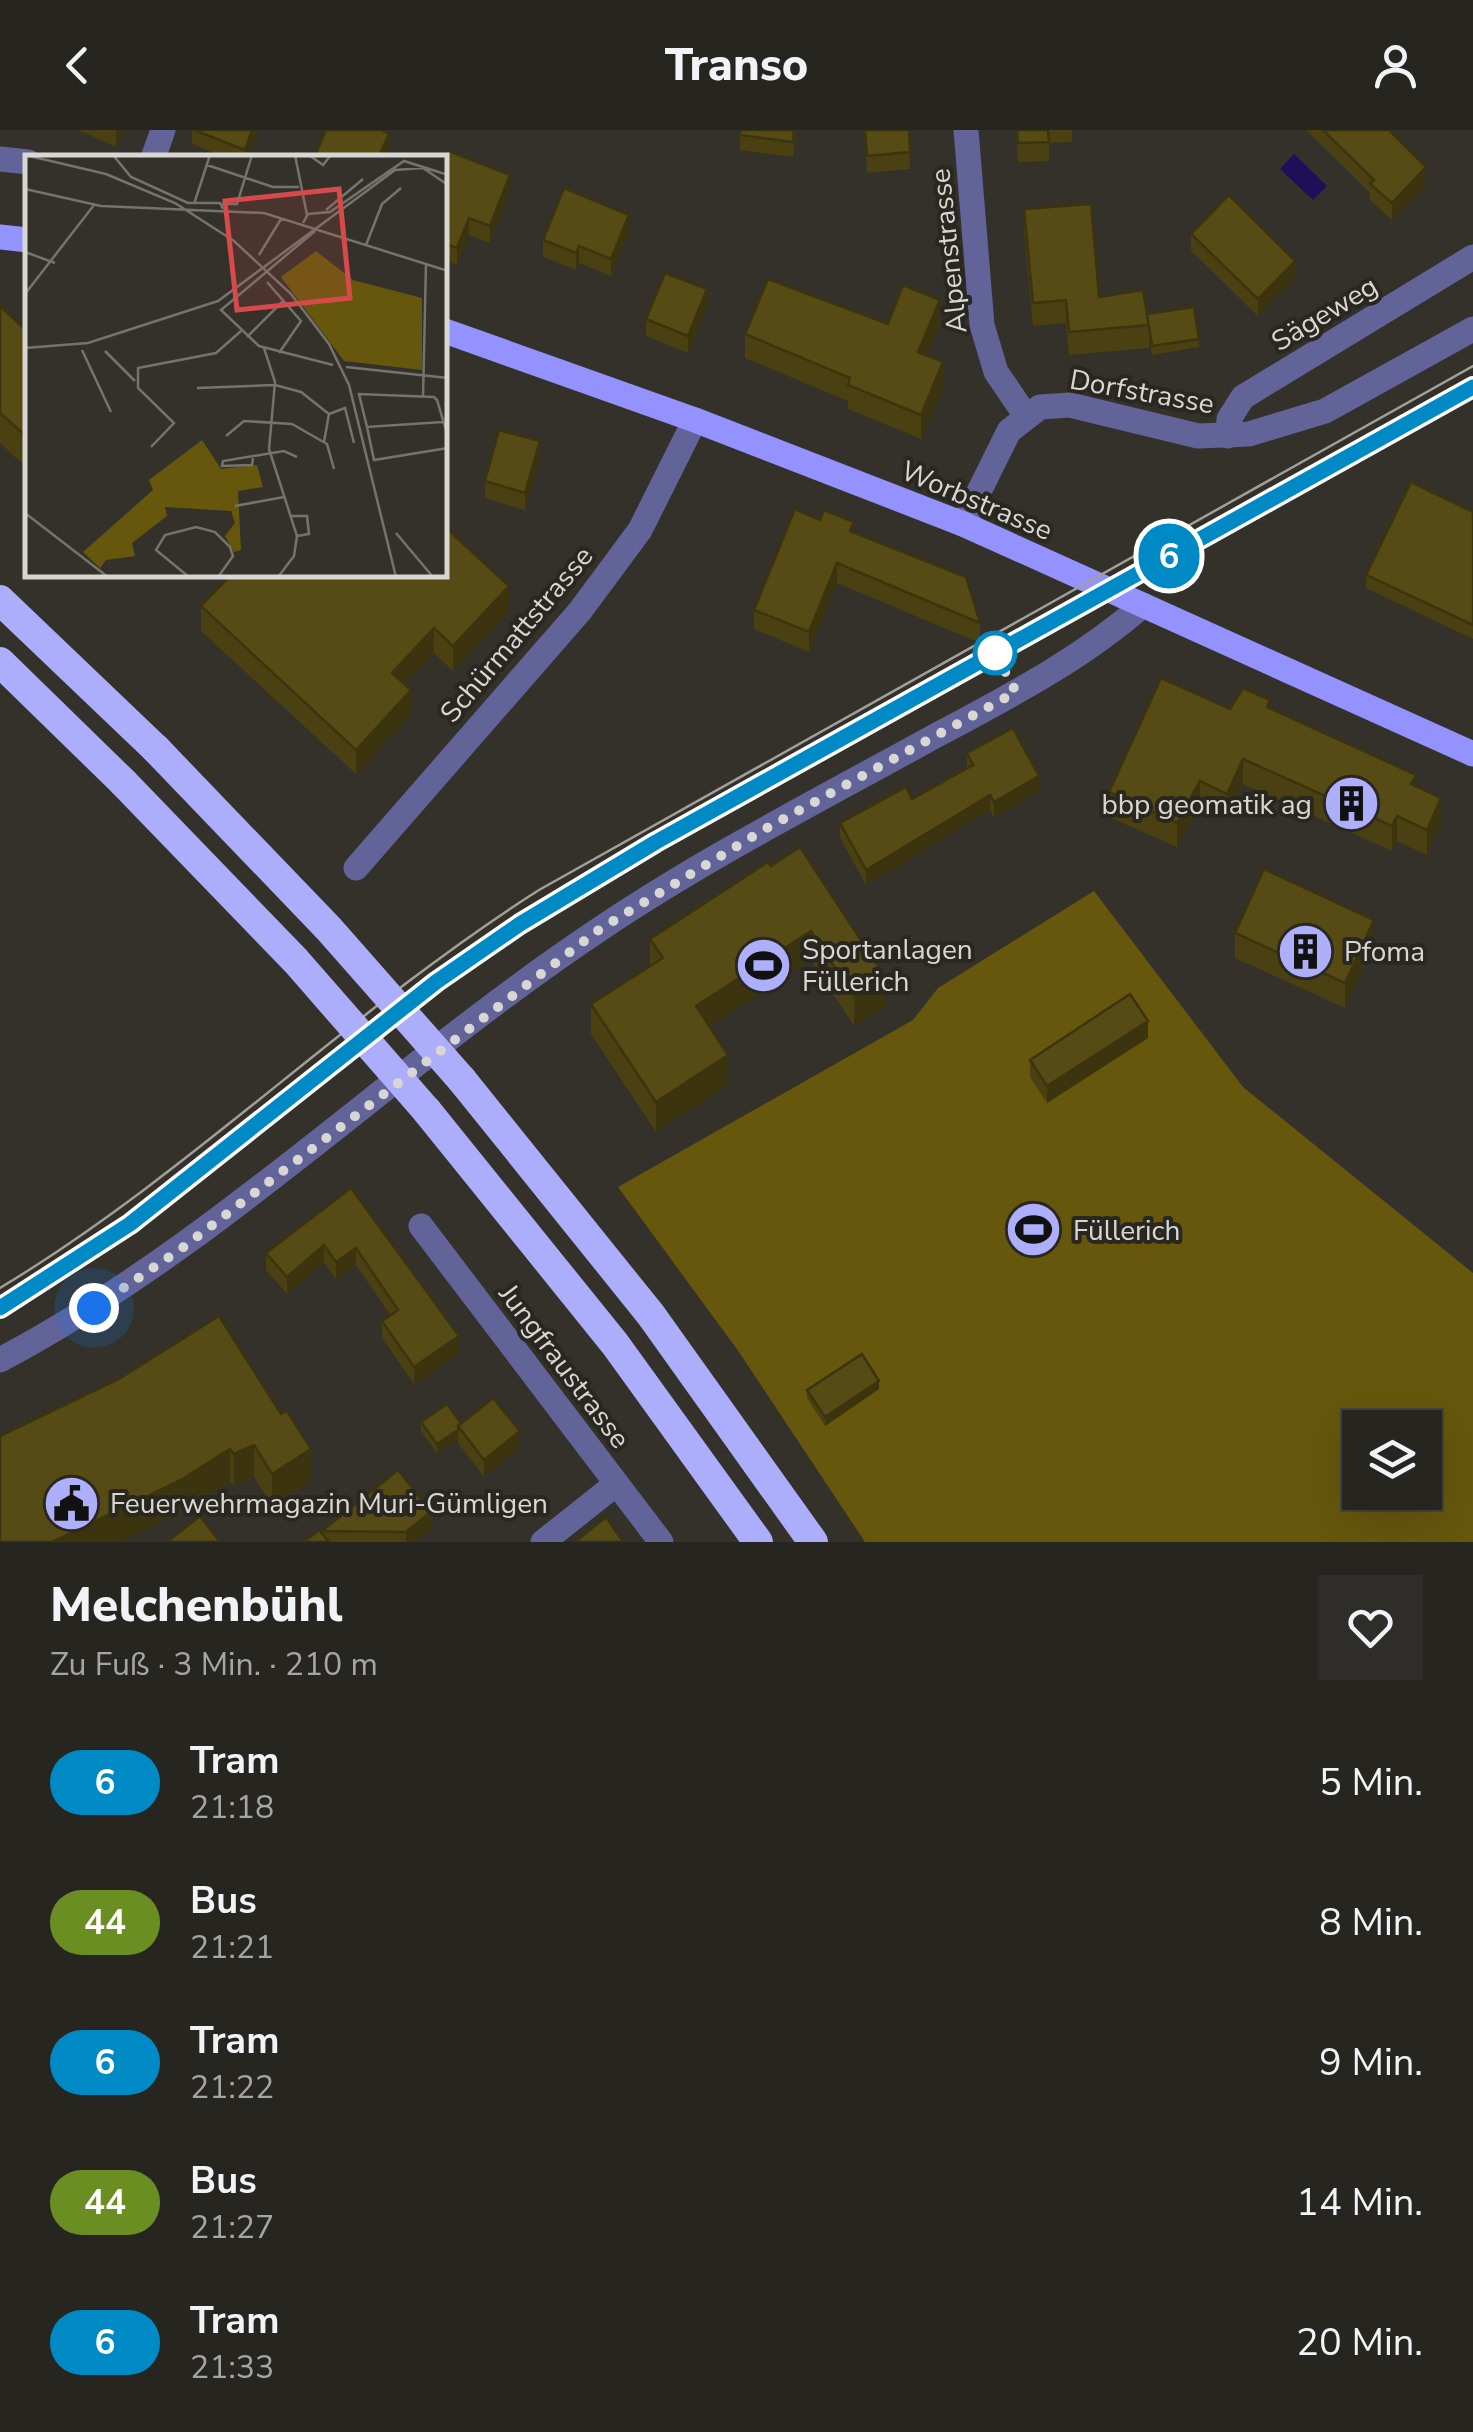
<!DOCTYPE html>
<html lang="de">
<head>
<meta charset="utf-8">
<style>
  :root { --surface:#262520; --page:#2e2d29; --text:#f1f3f6; --muted:#a4a5a5; --line:#42423e }
  body { margin:0; font-family:"Nunito Sans",sans-serif; background:var(--page); color:var(--text); height:100vh; display:flex; flex-direction:column; font-size:38px; white-space:nowrap }
  * { box-sizing:border-box; margin:0 }
  p { font-size:32px; color:var(--muted) }
  .icon { flex:none; width:55px; height:55px; fill:none; stroke:currentColor; stroke-width:2; stroke-linecap:round; stroke-linejoin:round }
  .map { position:relative; height:1412px; overflow:hidden }
  .details { display:flex; flex-direction:column; background:var(--surface); flex:1 }
  .details>* { flex:none }
  .badge { padding:0 20px; border-radius:32px; font-size:35px; line-height:65px }
  .buttons { position:absolute; left:1342px; top:1280px; display:grid; gap:20px }
  .buttons a { display:grid; place-items:center; width:100px; height:100px; border-radius:0px; background:var(--surface); box-shadow:0 10px 40px #0002,0 0 0 2px var(--line); font-size:50px }
  .you { position:absolute; width:50px; height:50px; margin:-25px; border:8px solid #fff; border-radius:50%; background:#1a73e8; box-shadow:0 0 0 15px #1a73e833 }
  .map>.badge { position:absolute; translate:-50% -50%; box-shadow:0 0 0 5px #fff }
  .round { display:grid; place-items:center; flex:none; width:105px; height:105px; border-radius:0px; background:var(--page) }
  .head { display:flex; align-items:center; justify-content:space-between; height:170px; padding:0 50px }
  h1 { font-size:48px; font-weight:800; line-height:75px }
  ul { padding:0; list-style:none }
  li { display:flex; align-items:center; gap:30px; height:140px; padding:0 50px }
  li div { flex:1 }
  li b { display:block; font-size:38px }
  li em { font-style:normal }
  li .badge { min-width:110px; font-weight:700; text-align:center }
  header { display:flex; justify-content:space-between; align-items:center; height:130px; padding:0 50px; background:var(--surface); font-size:45px; font-weight:800 }
  .map>svg:first-child { display:block }
  .green { fill:#66570d; fill-rule:evenodd }
  .water { fill:#1e0f59 }
  .lines { fill:none; stroke-linecap:round; stroke-linejoin:round }
  .minor { stroke:#626398; stroke-width:25 }
  .major { stroke:#9492fe; stroke-width:25 }
  .highway { stroke:#acaefb; stroke-width:30 }
  .tram { stroke:#a19f9a; stroke-width:2.5 }
  .highway-bridge { stroke:#acaefb; stroke-width:30 }
  .wall { fill:#4a4011 }
  .shaded-wall { fill:#3c340e }
  .building { fill:#564b14; stroke:#3c340e; stroke-width:2.5 }
  .line-casing { stroke:#fff; stroke-width:22 }
  .line { stroke:#008ac5; stroke-width:15 }
  .walk { stroke:#d8d7d3; stroke-width:10; stroke-dasharray:0 18 }
  .stop-dot { fill:#fff; stroke:#008ac5; stroke-width:5 }
  .labels { text-anchor:middle; stroke-width:8; stroke-linejoin:round; paint-order:stroke }
  .street-label { font-size:28px; fill:#d8d7d3; stroke:#292720 }
  .poi-label { font-size:28px; fill:#d8d7d3; stroke:#292720; text-anchor:start }
  .inset-road { fill:none; stroke:#75736e; stroke-width:2.5 }
  .view { fill:#d64b4a; fill-opacity:0.15; stroke:#d64b4a; stroke-width:5 }
  .inset-edge { fill:none; stroke:#d8d7d3; stroke-width:5 }
</style>
</head>
<body>
<header><svg class="icon" aria-label="back" viewBox="0 0 24 24"><path d="M15 5l-7 7 7 7"/></svg>Transo<svg class="icon" aria-label="person" viewBox="0 0 24 24"><circle cx="12" cy="8" r="4"/><path d="M4 21q1-7 8-7t8 7"/></svg></header>
<div class="map">
<svg width="1473" height="1412" viewBox="0 0 1473 1412">
  <rect width="100%" height="100%" fill="#33312a"/>
  <!-- green -->
  <path class="green" d="M1094 761 1243 957 1473 1143V1412H865L739 1222 618 1057 913 890 938 858ZM1360 1298H1425V1362H1360Z"/>
  <!-- water -->
  <polygon class="water" points="1294,24 1327,56 1313,70 1280,39"/>
  <g class="lines">
    <!-- minor -->
    <g class="minor">
      <polyline points="966,0 982,195 996,242 1026,286"/>
      <polyline points="153,28 163,0"/>
      <polyline points="0,29 28,32"/>
      <polyline points="1228,306 1229,289 1243,267 1473,127"/>
      <polyline points="963,394 1009,301 1040,277 1070,275 1198,306 1249,304 1325,281 1473,199"/>
      <polyline points="356,738 580,481 640,400 695,290"/>
      <polyline points="421,1096 661,1412"/>
      <path d="M0 1230C219 1114 394 936 600 799 704 729 817 671 926 611 1002 570 1078 532 1143 475"/>
      <polyline points="543,1412 616,1354"/>
    </g>
    <!-- major -->
    <g class="major">
      <polyline points="0,107 28,110"/>
      <polyline points="445,201 695,290 963,394 1473,624"/>
    </g>
    <!-- highway -->
    <g class="highway">
      <polyline points="0,470 156,619"/>
      <polyline points="0,532 123,652"/>
      <polyline points="462,950 651,1185 813,1412"/>
      <polyline points="427,981 615,1214 758,1412"/>
    </g>
    <!-- tram -->
    <g class="tram">
      <path d="M0 1158C192 1042 350 880 539 760L1473 236"/>
      <polyline points="0,1178 130,1094 436,852 520,794 656,712 1473,257"/>
    </g>
    <!-- highway-bridge -->
    <g class="highway-bridge">
      <polyline points="156,619 329,799 462,950"/>
      <polyline points="123,652 296,831 427,981"/>
    </g>
  </g>
  <!-- wall -->
  <g class="wall">
    <polygon points="78,0 124,0 116,17"/>
    <polygon points="192,0 257,0 257,3 247,28 227,28 192,14"/>
    <polygon points="740,0 796,0 793,27 740,20"/>
    <polygon points="864,0 909,0 910,39 867,43"/>
    <polygon points="1016,0 1072,0 1072,12 1049,13 1049,31 1018,32"/>
    <polygon points="1306,0 1389,0 1426,54 1392,90 1370,70 1370,63"/>
    <polygon points="445,28 510,62 490,113 469,105 457,135 445,130"/>
    <polygon points="1024,79 1099,167 1147,184 1199,209 1199,217 1152,225 1149,205 1149,218 1069,225 1066,193 1033,196 1024,102"/>
    <polygon points="629,102 611,146 579,133 576,140 543,127 543,110"/>
    <polygon points="1191,104 1295,148 1258,186 1191,121"/>
    <polygon points="0,176 28,202 28,339 0,313"/>
    <polygon points="707,176 688,223 646,206 646,189"/>
    <polygon points="888,194 940,194 926,226 943,256 921,309 848,279 848,271 745,228 745,204"/>
    <polygon points="540,328 525,380 485,368 485,351"/>
    <polygon points="1473,382 1473,509 1366,458 1366,445"/>
    <polygon points="854,403 980,493 980,513 837,453 809,522 754,499 754,480"/>
    <polygon points="201,476 509,481 453,541 434,523 405,554 411,585 356,644 201,501"/>
    <polygon points="1230,579 1270,579 1416,656 1441,693 1427,725 1397,711 1392,721 1243,654 1227,689 1200,676 1177,717 1109,687 1109,662"/>
    <polygon points="967,623 1039,661 994,687 990,680 866,755 840,708 840,693 912,669 967,638"/>
    <polygon points="771,736 885,877 854,896 811,830 709,896 728,955 656,1002 591,904 591,874 650,836 650,809"/>
    <polygon points="1235,803 1374,815 1345,878 1235,828"/>
    <polygon points="1148,908 1047,973 1030,947 1030,930"/>
    <polygon points="351,1058 459,1223 414,1254 382,1208 382,1191 391,1186 356,1135 336,1149 324,1132 287,1164 266,1140 266,1123"/>
    <polygon points="219,1186 311,1351 272,1376 254,1347 234,1356 230,1351 181,1382 119,1412 0,1412 119,1249"/>
    <polygon points="879,1259 825,1296 807,1268 807,1260"/>
    <polygon points="421,1292 461,1293 520,1318 484,1347 458,1313 458,1308 437,1323 421,1301"/>
    <polygon points="431,1399 414,1412 304,1412 322,1403 322,1401"/>
  </g>
  <!-- shaded-wall -->
  <g class="shaded-wall">
    <polygon points="117,0 124,0 116,17 116,1"/>
    <polygon points="252,0 257,0 257,3 247,28 245,28 245,20"/>
    <polygon points="389,4 389,18 385,28 378,28"/>
    <polygon points="1426,37 1426,54 1392,90 1392,73"/>
    <polygon points="510,45 510,62 490,113 490,96"/>
    <polygon points="629,85 629,102 611,146 611,129"/>
    <polygon points="469,88 469,105 457,135 457,118"/>
    <polygon points="579,116 579,133 576,140 576,123"/>
    <polygon points="1295,131 1295,148 1258,186 1258,169"/>
    <polygon points="707,159 707,176 688,223 688,206"/>
    <polygon points="940,170 940,194 918,246 918,222"/>
    <polygon points="943,232 943,256 921,309 921,285"/>
    <polygon points="540,311 540,328 525,380 525,363"/>
    <polygon points="837,433 837,453 809,522 809,502"/>
    <polygon points="509,456 509,481 453,541 453,516"/>
    <polygon points="434,498 434,523 392,568 392,543"/>
    <polygon points="411,560 411,585 356,644 356,620"/>
    <polygon points="1243,629 1243,654 1227,689 1227,664"/>
    <polygon points="1039,646 1039,661 994,687 994,672"/>
    <polygon points="1200,651 1200,676 1177,717 1177,693"/>
    <polygon points="990,665 990,680 866,755 866,740"/>
    <polygon points="1441,668 1441,693 1427,725 1427,700"/>
    <polygon points="1397,686 1397,711 1392,721 1392,696"/>
    <polygon points="1374,790 1374,815 1345,878 1345,853"/>
    <polygon points="811,801 811,830 696,905 696,876"/>
    <polygon points="885,847 885,877 854,896 854,867"/>
    <polygon points="1148,891 1148,908 1047,973 1047,956"/>
    <polygon points="728,925 728,955 656,1002 656,972"/>
    <polygon points="324,1115 324,1132 287,1164 287,1147"/>
    <polygon points="356,1118 356,1135 336,1149 336,1132"/>
    <polygon points="459,1206 459,1223 414,1254 414,1237"/>
    <polygon points="879,1251 879,1259 825,1296 825,1287"/>
    <polygon points="458,1300 458,1308 437,1323 437,1314"/>
    <polygon points="520,1301 520,1318 484,1347 484,1330"/>
    <polygon points="254,1315 254,1347 234,1356 234,1324"/>
    <polygon points="230,1319 230,1351 181,1382 119,1412 52,1412"/>
    <polygon points="311,1319 311,1351 272,1376 272,1344"/>
    <polygon points="431,1382 431,1399 414,1412 406,1412 406,1402"/>
  </g>
  <!-- building -->
  <g class="building">
    <polygon points="194,0 252,0 245,20"/>
    <polygon points="326,0 381,0 389,4 378,28 314,28"/>
    <polygon points="740,0 794,0 793,12 740,5"/>
    <polygon points="865,0 909,0 910,22 867,26"/>
    <polygon points="1017,0 1048,0 1049,12 1018,13"/>
    <polygon points="1323,0 1389,0 1426,37 1392,73 1370,54 1374,50"/>
    <polygon points="446,20 510,45 490,96 469,88 457,118 445,114 445,28 443,28"/>
    <polygon points="564,58 629,85 611,129 579,116 576,123 543,110"/>
    <polygon points="1229,65 1295,131 1258,169 1191,104"/>
    <polygon points="1091,74 1099,167 1143,160 1149,195 1069,202 1066,170 1033,173 1024,79"/>
    <polygon points="665,143 707,159 688,206 646,189"/>
    <polygon points="768,149 888,194 903,155 940,170 918,222 943,232 921,285 848,255 850,248 745,204"/>
    <polygon points="0,176 28,202 28,308 0,283"/>
    <polygon points="1194,177 1199,209 1152,216 1147,184"/>
    <polygon points="499,300 540,311 525,363 485,351"/>
    <polygon points="1411,352 1473,382 1473,495 1366,445"/>
    <polygon points="795,379 820,390 824,380 854,392 850,401 966,447 980,493 837,433 809,502 754,480"/>
    <polygon points="445,397 509,456 453,516 434,498 392,543 411,560 356,620 201,476 231,445 445,445"/>
    <polygon points="1161,548 1230,579 1243,558 1270,570 1267,577 1416,645 1411,654 1441,668 1427,700 1397,686 1392,696 1243,629 1227,664 1200,651 1177,693 1109,662"/>
    <polygon points="1013,598 1039,646 994,672 990,665 866,740 840,693 906,657 912,669 973,635 967,623"/>
    <polygon points="800,717 885,847 854,867 811,801 696,876 728,925 656,972 591,874 663,828 650,809 768,732 771,736"/>
    <polygon points="1264,739 1374,790 1345,853 1235,803"/>
    <polygon points="1130,864 1148,891 1047,956 1030,930"/>
    <polygon points="351,1058 459,1206 414,1237 382,1191 398,1180 356,1118 336,1132 324,1115 287,1147 266,1123"/>
    <polygon points="219,1186 281,1284 287,1281 311,1319 272,1344 254,1315 234,1324 230,1319 181,1350 52,1412 0,1412 0,1306 119,1249"/>
    <polygon points="862,1224 879,1251 825,1287 807,1260"/>
    <polygon points="493,1268 520,1301 484,1330 458,1296"/>
    <polygon points="447,1274 461,1293 458,1296 458,1300 437,1314 421,1292"/>
    <polygon points="398,1340 431,1382 406,1402 322,1401"/>
    <polygon points="200,1386 220,1412 167,1412"/>
    <polygon points="606,1387 623,1412 575,1412"/>
    <polygon points="319,1400 329,1412 304,1412"/>
  </g>
  <g class="lines">
    <defs>
      <polyline id="line" points="0,1178 130,1094 436,852 520,794 656,712 1473,257"/>
    </defs>
    <!-- line casing -->
    <use href="#line" class="line-casing"/>
    <!-- line -->
    <use href="#line" class="line"/>
    <!-- walk -->
    <polyline class="walk" points="94,1178 181,1119 600,799 767,698 1016,562 995,523"/>
  </g>
  <!-- icons -->
  <defs>
    <symbol id="building-disc" viewBox="-11 -11 22 22"><circle r="9.5" fill="#adaffb" stroke="#292720"/><path d="M-4-6H4V6H1V3H-1V6H-4ZM-2.5-4.3h1.7v1.8h-1.7ZM.8-4.3h1.7v1.8H.8ZM-2.5-1h1.7V.8h-1.7ZM.8-1h1.7V.8H.8Z" fill="#111"/></symbol>
    <symbol id="stadium-disc" viewBox="-11 -11 22 22"><circle r="9.5" fill="#adaffb" stroke="#292720"/><path d="M0-5a6.5 5 0 1 0 0 10a6.5 5 0 1 0 0-10ZM-3.5-1.8h7v3.6h-7Z" fill="#111"/></symbol>
    <symbol id="civic-disc" viewBox="-11 -11 22 22"><circle r="9.5" fill="#adaffb" stroke="#292720"/><path d="M-.6-6.5H3V-4.5H.6V-3L4-1V1h2V6H-6V1h2V-1L-.6-3ZM-1.2 2.5V6h2.4V2.5Z" fill="#111"/></symbol>
  </defs>
  <g fill-rule="evenodd">
    <use href="#building-disc" x="1320" y="642" width="63" height="63"/>
    <use href="#building-disc" x="1274" y="790" width="63" height="63"/>
    <use href="#stadium-disc" x="732" y="804" width="63" height="63"/>
    <use href="#stadium-disc" x="1002" y="1068" width="63" height="63"/>
    <use href="#civic-disc" x="40" y="1342" width="63" height="63"/>
  </g>
  <!-- markers -->
  <circle class="stop-dot" cx="995" cy="523" r="20"/>
  <g class="labels">
    <!-- street labels -->
    <g class="street-label">
      <text transform="translate(948 121) rotate(-96)" y="10">Alpenstrasse</text>
      <text transform="translate(1324 183) rotate(-31)" y="10">Sägeweg</text>
      <text transform="translate(1142 261) rotate(10)" y="10">Dorfstrasse</text>
      <text transform="translate(977 370) rotate(23)" y="10">Worbstrasse</text>
      <text transform="translate(516 504) rotate(-50)" y="10">Schürmattstrasse</text>
      <text transform="translate(565 1236) rotate(53)" y="10">Jungfraustrasse</text>
    </g>
    <!-- poi labels -->
    <g class="poi-label">
      <text x="1312" y="684" text-anchor="end">bbp geomatik ag</text>
      <text x="802" y="829">Sportanlagen<tspan x="802" dy="32">Füllerich</tspan></text>
      <text x="1344" y="831">Pfoma</text>
      <text x="1073" y="1110">Füllerich</text>
      <text x="110" y="1383">Feuerwehrmagazin Muri-Gümligen</text>
    </g>
  </g>
  <!-- overview -->
  <g transform="translate(25 25)">
    <rect width="422" height="422" fill="#33312a"/>
    <path d="M291 96 328 125 397 143V215L319 206 256 122ZM177 285 196 314 232 310 238 332 213 336 216 395 209 397 200 381 210 368 206 356 140 352 142 361 107 388 110 401 81 405 75 413 58 397 128 335 124 325Z" fill="#66570d"/>
    <path class="inset-road" d="M0 0 81 19 150 48 209 86 266 139 304 189 324 230 371 422M88 0 106 22 163 48H195L198 54M270 0 282 60M284 0 298 10 306 0M182 10 248 32H274M0 34 76 51 239 58 423 116M169 49 185 0M197 49H212L227 0M301 55 338 24M278 68 283 59 305 57 379 6 423 20M290 76 196 155 234 191 308 210M341 90 357 49 376 33M0 97 30 108M234 100 256 64M242 127 276 166 254 198M0 139 69 50M222 182 259 145M0 193 63 188 193 146 370 15 398 13 423 30M239 193 250 227 244 294 272 381 269 401 253 422M57 195 86 257M80 196 110 226M321 212 423 223M172 233 250 230 276 237 304 259 299 287M398 242 401 109M304 259 320 253 329 288M418 267 342 272 334 239 409 242 412 245 423 282M342 272 349 305 423 293M201 281 219 266 267 269 302 289 309 314M126 292 149 268 113 233V213L191 198 216 176M228 303 227 310 197 311 198 306 259 296 272 302M210 351 259 342M0 358 83 422M266 361H282L284 379 272 381M371 378 408 422M164 422 131 395 140 380 171 372 190 377 205 392 208 401 193 422"/>
    <path class="view" d="M314 34 325 143 212 155 200 46Z"/>
    <rect width="422" height="422" class="inset-edge"/>
  </g>
</svg>
<div class="buttons">
<a><svg class="icon" aria-label="layers" viewBox="0 0 24 24"><path d="M12 4l9 5-9 5-9-5zM3 14l9 5 9-5"/></svg></a>
</div>
<div class="you" style="left:94px;top:1178px"></div>
<b class="badge" style="left:1169px;top:426px;background:#008ac5;color:#fff">6</b>
</div>
<section class="details">
<div class="head"><div><h1>Melchenbühl</h1><p>Zu Fuß · 3 Min. · 210 m</p></div><a class="round"><svg class="icon" aria-label="heart" viewBox="0 0 24 24"><path d="M12 20l-8-8c-3-5 5-10 8-4 3-6 11-1 8 4z"/></svg></a></div>
<ul>
<li><span class="badge" style="background:#008ac5;color:#fff">6</span><div><b>Tram</b><p>21:18</p></div><em>5 Min.</em></li>
<li><span class="badge" style="background:#6b8e23;color:#fff">44</span><div><b>Bus</b><p>21:21</p></div><em>8 Min.</em></li>
<li><span class="badge" style="background:#008ac5;color:#fff">6</span><div><b>Tram</b><p>21:22</p></div><em>9 Min.</em></li>
<li><span class="badge" style="background:#6b8e23;color:#fff">44</span><div><b>Bus</b><p>21:27</p></div><em>14 Min.</em></li>
<li><span class="badge" style="background:#008ac5;color:#fff">6</span><div><b>Tram</b><p>21:33</p></div><em>20 Min.</em></li>
</ul>
</section>
</body>
</html>
